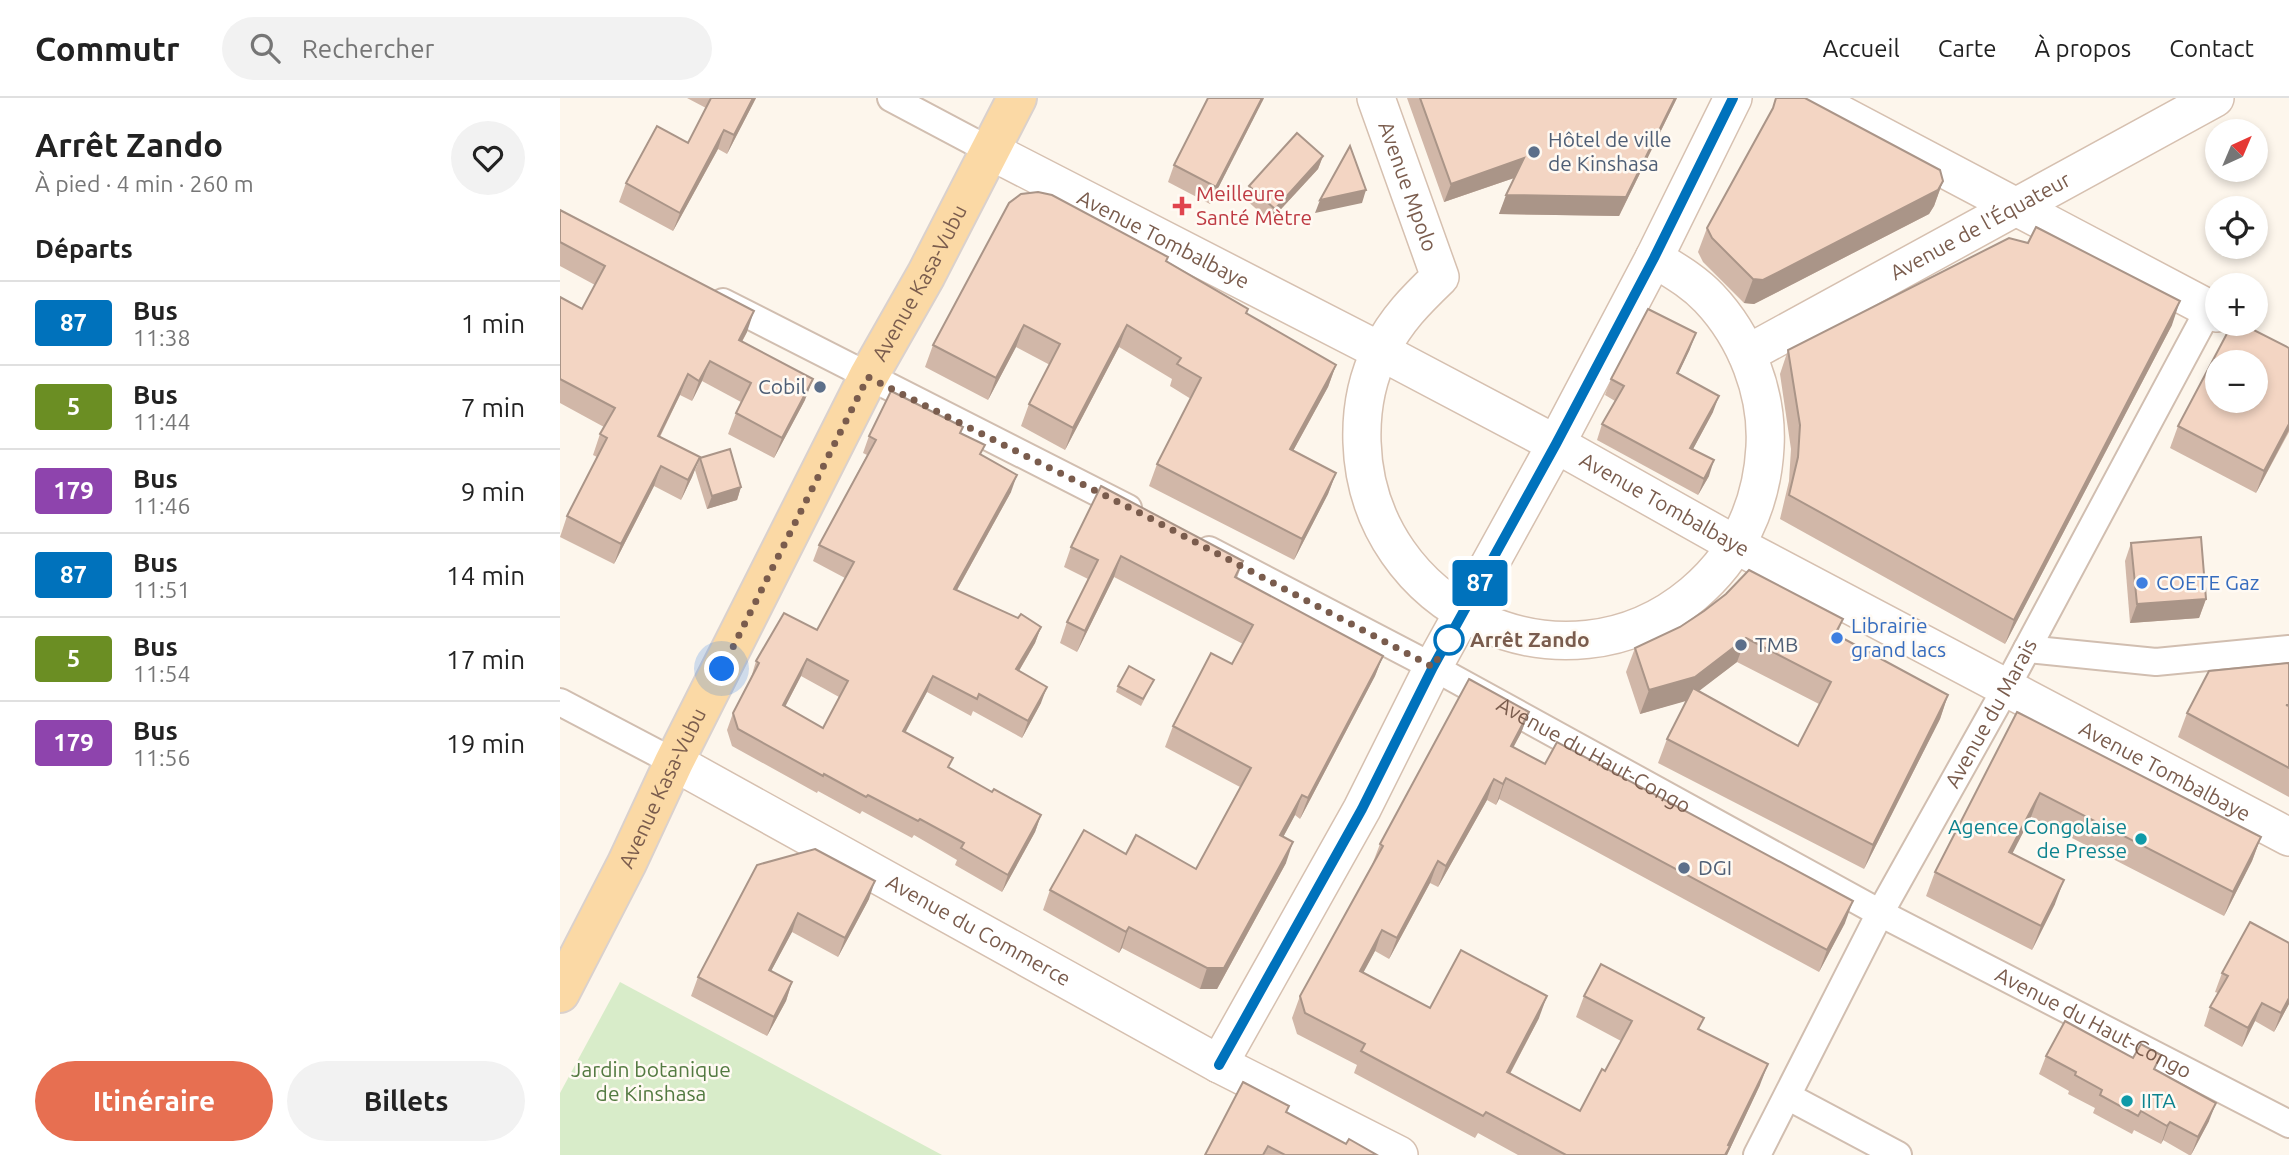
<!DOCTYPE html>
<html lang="fr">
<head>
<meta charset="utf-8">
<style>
  :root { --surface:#fff; --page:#f2f2f2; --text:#222; --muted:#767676; --line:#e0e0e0; --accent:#e76f51 }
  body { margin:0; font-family:Ubuntu,sans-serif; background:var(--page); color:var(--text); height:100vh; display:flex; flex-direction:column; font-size:26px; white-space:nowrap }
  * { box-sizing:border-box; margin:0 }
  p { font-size:23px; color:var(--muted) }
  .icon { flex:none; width:38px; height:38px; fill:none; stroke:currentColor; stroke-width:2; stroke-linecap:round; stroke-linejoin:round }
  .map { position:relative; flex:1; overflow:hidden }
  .side { display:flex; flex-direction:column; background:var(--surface); width:560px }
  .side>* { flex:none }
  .badge { padding:0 14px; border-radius:5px; font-size:24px; line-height:46px }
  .needle { width:46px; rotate:44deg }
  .tools { position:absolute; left:1645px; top:21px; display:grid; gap:14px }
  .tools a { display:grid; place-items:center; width:63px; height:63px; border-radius:50%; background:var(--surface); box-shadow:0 4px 10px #0003; font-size:35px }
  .you { position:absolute; width:35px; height:35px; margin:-18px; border:5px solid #fff; border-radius:50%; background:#1a73e8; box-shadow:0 0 0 10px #1a73e833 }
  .map>.badge { position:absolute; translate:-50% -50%; box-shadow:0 0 0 4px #fff }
  h2 { padding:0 35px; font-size:26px; line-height:63px }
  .round { display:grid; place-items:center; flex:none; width:74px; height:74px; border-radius:37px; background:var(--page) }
  .headline { display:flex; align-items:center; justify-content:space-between; height:119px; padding:0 35px }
  h1 { font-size:33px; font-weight:700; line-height:52px }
  .primary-button { display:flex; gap:14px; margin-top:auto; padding:14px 35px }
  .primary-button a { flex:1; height:80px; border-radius:42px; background:var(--accent); color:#fff; font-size:28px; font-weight:700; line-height:80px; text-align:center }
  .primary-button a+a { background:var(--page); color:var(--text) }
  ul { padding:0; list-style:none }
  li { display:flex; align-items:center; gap:21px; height:84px; padding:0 35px; border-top:2px solid var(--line) }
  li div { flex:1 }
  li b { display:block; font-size:26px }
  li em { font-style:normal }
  li .badge { min-width:77px; font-weight:700; text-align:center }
  header { display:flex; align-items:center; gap:42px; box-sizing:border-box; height:98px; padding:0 35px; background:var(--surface); border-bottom:2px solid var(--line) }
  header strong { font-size:33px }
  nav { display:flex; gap:38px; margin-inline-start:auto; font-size:24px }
  .search { width:490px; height:63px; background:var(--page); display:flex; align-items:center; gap:18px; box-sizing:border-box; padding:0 24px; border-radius:38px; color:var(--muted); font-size:26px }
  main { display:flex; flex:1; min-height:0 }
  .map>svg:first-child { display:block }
  .green { fill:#d8ecc9 }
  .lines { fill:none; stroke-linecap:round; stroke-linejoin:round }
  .street-casing { stroke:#d1beb0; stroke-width:30 }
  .secondary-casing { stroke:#d6c0b0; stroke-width:40 }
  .primary-casing { stroke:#dad1cd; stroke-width:42 }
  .street { stroke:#fff; stroke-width:26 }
  .secondary { stroke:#fff; stroke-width:37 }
  .primary { stroke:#fbd9a5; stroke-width:38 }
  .wall { fill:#d1b7a8; fill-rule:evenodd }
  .shaded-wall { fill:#aa9588 }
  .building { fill:#f3d5c3; stroke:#aa9588; stroke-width:2; fill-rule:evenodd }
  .line-casing { stroke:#fff; stroke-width:16 }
  .line { stroke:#0072bc; stroke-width:10 }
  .walk { stroke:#7a5c4d; stroke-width:7; stroke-dasharray:0 12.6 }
  .service-dot { fill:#5c6f8a; stroke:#fffaf3; stroke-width:2.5 }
  .health-dot { fill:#e0444e; stroke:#fffaf3; stroke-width:2.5 }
  .shop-dot { fill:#3f7fe0; stroke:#fffaf3; stroke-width:2.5 }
  .stop-dot { fill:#fff; stroke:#0072bc; stroke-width:3.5 }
  .culture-dot { fill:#0f9aa8; stroke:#fffaf3; stroke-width:2.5 }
  .labels { text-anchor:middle; stroke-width:5; stroke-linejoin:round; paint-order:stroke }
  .service-label { font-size:21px; fill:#4e5e75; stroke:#fffaf3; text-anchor:start }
  .street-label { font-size:21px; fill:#7a5c4d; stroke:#fffaf3 }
  .health-label { font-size:21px; fill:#be3a42; stroke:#fffaf3; text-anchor:start }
  .shop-label { font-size:21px; fill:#366cbe; stroke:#fffaf3; text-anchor:start }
  .stop-label { font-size:21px; font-weight:bold; fill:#7a5c4d; stroke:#fffaf3; text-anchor:start }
  .culture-label { font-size:21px; fill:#0d838f; stroke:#fffaf3; text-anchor:end }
  .park-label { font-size:21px; fill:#537a41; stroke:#fffaf3 }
</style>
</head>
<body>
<header>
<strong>Commutr</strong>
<div class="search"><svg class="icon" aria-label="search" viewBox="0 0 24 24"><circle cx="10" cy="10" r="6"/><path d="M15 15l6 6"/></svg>Rechercher</div>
<nav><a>Accueil</a><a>Carte</a><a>À propos</a><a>Contact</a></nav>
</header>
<main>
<section class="side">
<div class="headline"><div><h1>Arrêt Zando</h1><p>À pied · 4 min · 260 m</p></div><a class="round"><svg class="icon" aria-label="heart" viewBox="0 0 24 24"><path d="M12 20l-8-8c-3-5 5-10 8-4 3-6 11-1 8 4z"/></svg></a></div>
<h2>Départs</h2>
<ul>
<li><span class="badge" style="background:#0072bc;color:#fff">87</span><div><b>Bus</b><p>11:38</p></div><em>1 min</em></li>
<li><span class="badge" style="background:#6b8e23;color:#fff">5</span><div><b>Bus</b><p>11:44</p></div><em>7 min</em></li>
<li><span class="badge" style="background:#8e44ad;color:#fff">179</span><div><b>Bus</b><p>11:46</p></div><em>9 min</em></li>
<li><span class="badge" style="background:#0072bc;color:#fff">87</span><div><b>Bus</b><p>11:51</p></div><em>14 min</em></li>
<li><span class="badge" style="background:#6b8e23;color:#fff">5</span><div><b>Bus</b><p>11:54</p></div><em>17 min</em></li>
<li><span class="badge" style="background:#8e44ad;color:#fff">179</span><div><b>Bus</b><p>11:56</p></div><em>19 min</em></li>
</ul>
<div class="primary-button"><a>Itinéraire</a><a>Billets</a></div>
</section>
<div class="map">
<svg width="1729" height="1057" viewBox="0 0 1729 1057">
  <rect width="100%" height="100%" fill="#fdf6ec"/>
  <!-- green -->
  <polygon class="green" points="60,884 382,1057 0,1057 0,995"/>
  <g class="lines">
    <defs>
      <g id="street">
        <polyline points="331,0 429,52"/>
        <polyline points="163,204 568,410"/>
        <path id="s1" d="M649 452 873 569 1320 815 1729 1026"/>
        <polyline points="1467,551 1596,564 1729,551"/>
        <polyline points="0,604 114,664"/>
        <polyline points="1229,999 1338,1057"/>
        <path id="s2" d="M1197 1057 1320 815 1446 590 1649 211"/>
      </g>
      <g id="secondary">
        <path id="s3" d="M816 0 880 179C856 202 836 222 821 252 807 280 801 313 802 344 807 512 1004 604 1133 496 1178 458 1202 407 1205 349 1208 295 1186 239 1149 200 1133 183 1113 172 1094 160"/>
        <polyline points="1250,0 1657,215"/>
        <path id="s4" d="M429 52 820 253 996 346 1176 447 1729 739"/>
        <path id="s5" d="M1187 256 1655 0"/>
        <path id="s6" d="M114 664 659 966 839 1057"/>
        <polyline points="659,966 802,711 873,569 996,346 1094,160 1173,0"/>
      </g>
      <g id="primary">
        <path id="s7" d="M0 895 67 765 114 664 308 279 366 177 457 0"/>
      </g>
    </defs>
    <!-- street casing -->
    <use href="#street" class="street-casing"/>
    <!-- secondary casing -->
    <use href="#secondary" class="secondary-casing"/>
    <!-- primary casing -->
    <use href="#primary" class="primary-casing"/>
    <!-- street -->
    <use href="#street" class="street"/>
    <!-- secondary -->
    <use href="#secondary" class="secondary"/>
    <!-- primary -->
    <use href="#primary" class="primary"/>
  </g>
  <!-- wall -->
  <g class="wall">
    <polygon points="127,0 196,0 167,56 158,51 113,133 59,104 66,85 128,45 146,10"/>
    <polygon points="648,0 704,0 650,106 608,84 614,67"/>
    <polygon points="847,0 1117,0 1059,118 939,116 954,80 884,104"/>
    <polygon points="1212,12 1383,83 1374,108 1369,116 1194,206 1184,205 1143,164 1138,154 1147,130"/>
    <polygon points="763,58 758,71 710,123 685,101 689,88"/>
    <polygon points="0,112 187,234 182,244 245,302 214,360 168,336 176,315 181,304 142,283 132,303 120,297 100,339 140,359 132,379 121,402 94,388 54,466 0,439 7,418 37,359 33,357 40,336 44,329 0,305 0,199 22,211 35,187 0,168"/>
    <polygon points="607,163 688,211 687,216 776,267 768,289 733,353 776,375 768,396 734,462 589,388 597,366 631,301 610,288 612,281 559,249 505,352 461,328 469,306 490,267 456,249 428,302 365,269 373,247"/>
    <polygon points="1612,227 1445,546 1220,421 1229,383 1231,351 1220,276 1228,252"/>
    <polygon points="1729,250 1729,334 1696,395 1610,350 1618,328"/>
    <polygon points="1130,251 1118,276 1153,314 1133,351 1149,378 1138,397 1037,342 1042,326 1055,303 1045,297 1051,281"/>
    <path d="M401 335 421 357 451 394 397 492 458 520 481 529 475 545 459 573 481 605 462 640 413 613 411 618 367 594 345 634 389 670 432 694 481 717 475 734 442 794 395 767 397 762 354 737 352 740 302 713 300 716 258 693 257 695 172 648 167 632 173 615 191 580 196 563 257 532 285 480 253 463 259 447 307 357 303 355 309 338ZM241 578 279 599 263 630 225 609Z"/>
    <polygon points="140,360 181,389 177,402 147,411 135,372"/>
    <polygon points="1571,445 1646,501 1639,520 1570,525 1565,463"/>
    <polygon points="511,449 683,463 677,480 823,558 815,578 740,721 735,717 723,739 726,765 657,891 640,891 562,850 559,855 483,812 490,792 566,756 636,771 680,689 605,649 613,628 672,566 683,546 554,479 517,554 500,545 507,524 528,481 504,469"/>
    <path d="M1283 521 1277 537 1388 597 1380 621 1304 771 1098 665 1107 641 1127 602 1080 616 1066 574 1075 550ZM1177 564 1259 606 1238 648 1138 593Z"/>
    <polygon points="1729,565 1729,699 1618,639 1627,615"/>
    <polygon points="594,582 581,608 556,594 558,588"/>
    <polygon points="969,614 961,635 953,649 1285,825 1259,874 939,701 936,707 927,702 878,789 870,785 829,861 815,853 803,874 870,910 979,920 950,976 1020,1013 1045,973 1061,943 1016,919 1024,898 1140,931 1200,987 1167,1057 958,1057 918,1035 915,1040 794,975 797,967 737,936 732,920 740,898 812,767 820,746"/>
    <polygon points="1457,614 1701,739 1692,763 1664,818 1471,719 1452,755 1495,806 1472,852 1366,798 1375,774"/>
    <polygon points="197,767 309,801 278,859 232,834 211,873 232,884 226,903 207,938 131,898 138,879"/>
    <polygon points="1662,875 1729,906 1714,934 1695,923 1682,949 1644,928 1650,909 1658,895 1655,894"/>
    <polygon points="1486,958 1596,972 1649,1023 1631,1057 1629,1057 1603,1042 1601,1046 1574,1032 1572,1036 1533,1015 1535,1010 1508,996 1509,993 1479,976"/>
    <polygon points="727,1014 786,1046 817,1057 645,1057"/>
  </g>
  <!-- shaded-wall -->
  <g class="shaded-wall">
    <polygon points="193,0 196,0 167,56 174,37"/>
    <polygon points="702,0 704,0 650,106 656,89"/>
    <polygon points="1115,0 1117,0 1059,118 939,116 946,97"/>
    <polygon points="164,32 158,51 113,133 120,115"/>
    <polygon points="763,58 758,71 710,123 715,111"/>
    <polygon points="964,60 957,79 884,104 891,86"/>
    <polygon points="1383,83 1374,108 1369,116 1194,206 1184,205 1193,181"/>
    <polygon points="806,92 802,105 755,115 760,102"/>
    <polygon points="1620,203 1612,227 1445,546 1454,522"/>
    <polygon points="194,213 187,234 171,263 179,242"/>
    <polygon points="464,227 456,249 428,302 436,280"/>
    <polygon points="567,227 559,249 505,352 513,330"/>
    <polygon points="1136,235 1130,251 1111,291 1117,275"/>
    <polygon points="150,263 142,283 132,303 139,283"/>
    <polygon points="776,267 768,289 722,373 730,351"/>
    <polygon points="128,276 120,297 90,358 98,338"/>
    <polygon points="253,281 245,302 214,360 222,340"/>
    <polygon points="1159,298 1153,314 1125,366 1130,350"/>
    <polygon points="1729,326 1729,332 1696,395 1704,373"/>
    <polygon points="140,359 132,379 121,402 128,382"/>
    <polygon points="1154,362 1149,378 1138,397 1144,381"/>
    <polygon points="101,368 94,388 54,466 61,446"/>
    <polygon points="776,375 768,396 734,462 742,441"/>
    <polygon points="457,377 451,394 388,508 394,491"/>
    <polygon points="181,389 177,402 147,411 152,398"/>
    <polygon points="561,458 554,479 517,554 525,533"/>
    <polygon points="1646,501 1639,520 1570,525 1577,506"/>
    <polygon points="481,529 475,545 450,588 456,571"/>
    <polygon points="1186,540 1177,564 1126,603 1080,616 1089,592"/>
    <polygon points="823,558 815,578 740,721 748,700"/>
    <polygon points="247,561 241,578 217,624 223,607"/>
    <polygon points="373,578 367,594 337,650 343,633"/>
    <polygon points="487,589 481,605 462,640 468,623"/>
    <polygon points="1388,597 1380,621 1304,771 1313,747"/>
    <polygon points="969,614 961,635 943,669 951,648"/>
    <polygon points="946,680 939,701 936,707 943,686"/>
    <polygon points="934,681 927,702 878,789 886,768"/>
    <polygon points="1480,695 1471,719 1441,778 1449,754"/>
    <polygon points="742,697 735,717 713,758 720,737"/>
    <polygon points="481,717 475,734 442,794 448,777"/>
    <polygon points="1701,739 1692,763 1664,818 1673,794"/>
    <polygon points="733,744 726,765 657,891 640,891 647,870"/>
    <polygon points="878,763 870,785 829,861 837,840"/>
    <polygon points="1504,782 1495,806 1472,852 1481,828"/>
    <polygon points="315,783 309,801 278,859 285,840"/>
    <polygon points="1293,803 1285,825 1259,874 1267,852"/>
    <polygon points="238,815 232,834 202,890 209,872"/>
    <polygon points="569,829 562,850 559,855 566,834"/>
    <polygon points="822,832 815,853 793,894 800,873"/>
    <polygon points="232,884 226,903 207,938 214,919"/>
    <polygon points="987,898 979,920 939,996 947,974"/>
    <polygon points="1729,900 1729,906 1714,934 1721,915"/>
    <polygon points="1702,905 1695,923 1682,949 1688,930"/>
    <polygon points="1208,966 1200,987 1167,1057 1165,1057 1168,1047"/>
    <polygon points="1656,1005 1649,1023 1631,1057 1638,1039"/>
    <polygon points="1610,1024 1603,1042 1601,1046 1607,1028"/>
  </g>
  <!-- building -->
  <g class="building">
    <polygon points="151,0 193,0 174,37 164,32 120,115 66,85 97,28 128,45"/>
    <polygon points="648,0 702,0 656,89 614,67"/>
    <polygon points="860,0 1115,0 1066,99 946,97 964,60 891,86"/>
    <polygon points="1216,0 1245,0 1380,72 1383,83 1378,92 1203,182 1193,181 1152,140 1147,130 1213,10"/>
    <polygon points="737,35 763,58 715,111 689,88"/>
    <polygon points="790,48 806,92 760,102"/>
    <polygon points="478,94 492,97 608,159 606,163 688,211 686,215 776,267 730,351 776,375 742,441 597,366 641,280 617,266 621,260 567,227 513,330 469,306 500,246 464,227 436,280 373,247 449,105 461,96"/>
    <polygon points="0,112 194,213 179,242 253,281 222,340 176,315 191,285 150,263 139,283 128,276 98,338 140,359 128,382 101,368 61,446 7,418 47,340 40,336 55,310 0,281 0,199 22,211 45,168 0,144"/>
    <polygon points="1476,129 1620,203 1454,522 1229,397 1238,359 1240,327 1228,252 1449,140 1468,145"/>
    <polygon points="1088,211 1136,235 1117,275 1159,298 1130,350 1154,362 1144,381 1042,326 1064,288 1051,281"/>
    <path d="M1672 226H1682L1729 250V326L1704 373 1618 328ZM1657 264H1696V303H1657Z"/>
    <path d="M331 293 403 329 400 335 425 347 420 356 457 377 394 491 458 520 461 516 481 529 456 571 487 589 468 623 419 596 417 601 373 578 343 633 393 660 388 669 432 694 434 691 481 717 448 777 401 750 404 745 360 721 358 723 308 697 306 699 264 676 263 678 178 631 173 615 199 565 196 563 224 515 257 532 294 464 259 447 316 342 309 338ZM247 561 288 583 263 630 223 607Z"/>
    <polygon points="170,351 181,389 152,398 140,360"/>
    <polygon points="541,388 683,463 675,479 823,558 748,700 742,697 720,737 733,744 664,870 647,870 569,829 566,834 490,792 524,732 566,756 576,737 636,771 691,670 613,628 651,555 672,566 693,527 561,458 525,533 507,524 538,462 511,449"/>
    <polygon points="1641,439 1646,501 1577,506 1571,445"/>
    <polygon points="1189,472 1283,521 1275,536 1388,597 1313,747 1107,641 1133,590 1238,648 1271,584 1186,540 1135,579 1089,592 1075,550 1120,529 1144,513 1166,496"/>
    <polygon points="1729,565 1729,607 1726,607 1729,608 1729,670 1627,615 1649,573"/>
    <polygon points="569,568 594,582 583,601 558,588"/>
    <polygon points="909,581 969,614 951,648 985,666 997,644 1293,803 1267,852 946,680 943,686 934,681 886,768 878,763 837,840 822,832 800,873 870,910 901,852 987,898 947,974 1020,1013 1042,971 1045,973 1072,923 1024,898 1041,866 1144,920 1138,931 1208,966 1168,1047 1170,1048 1165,1057 1006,1057 926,1014 923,1018 801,953 805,946 745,915 740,898 823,748 820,746"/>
    <polygon points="1457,614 1701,739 1673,794 1480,695 1449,754 1504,782 1481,828 1375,774"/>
    <polygon points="255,751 315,783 285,840 238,815 209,872 232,884 214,919 138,879 197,767"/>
    <polygon points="1690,824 1729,845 1729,900 1721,915 1702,905 1688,930 1650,909 1668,878 1662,875"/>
    <polygon points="1505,923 1573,960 1581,946 1601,957 1594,971 1656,1005 1638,1039 1610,1024 1607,1028 1581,1013 1578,1018 1540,997 1542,992 1515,977 1516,974 1486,958"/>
    <polygon points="683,984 729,1008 726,1014 786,1046 789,1041 817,1057 725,1057 708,1048 703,1057 645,1057"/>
  </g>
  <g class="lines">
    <defs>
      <polyline id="line" points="659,967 802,711 873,569 996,346 1094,160 1173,0"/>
    </defs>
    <!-- line casing -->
    <use href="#line" class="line-casing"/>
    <!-- line -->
    <use href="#line" class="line"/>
    <!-- walk -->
    <polyline class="walk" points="162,571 308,279 582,416 873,569 893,534 889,542"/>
  </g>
  <!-- markers -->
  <g class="service-dot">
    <circle cx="974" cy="54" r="7"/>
    <circle cx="260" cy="289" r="7"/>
    <circle cx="1181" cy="547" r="7"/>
    <circle cx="1124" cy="770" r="7"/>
  </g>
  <path class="health-dot" d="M618.5 97.5h7v7h7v7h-7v7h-7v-7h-7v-7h7z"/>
  <g class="shop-dot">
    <circle cx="1582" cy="485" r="7"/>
    <circle cx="1277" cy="540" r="7"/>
  </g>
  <circle class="stop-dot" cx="889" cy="542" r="14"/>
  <g class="culture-dot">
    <circle cx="1581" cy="741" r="7"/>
    <circle cx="1567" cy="1003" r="7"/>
  </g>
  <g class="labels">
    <!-- service labels -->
    <g class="service-label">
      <text x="988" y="49">Hôtel de ville<tspan x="988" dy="24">de Kinshasa</tspan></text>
      <text x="246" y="296" text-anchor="end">Cobil</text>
      <text x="1195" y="554">TMB</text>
      <text x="1138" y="777">DGI</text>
    </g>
    <!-- street labels -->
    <g class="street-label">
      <text dy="7" stroke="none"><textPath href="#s3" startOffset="94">Avenue Mpolo</textPath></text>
      <text dy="7" stroke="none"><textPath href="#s5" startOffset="266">Avenue de l'Équateur</textPath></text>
      <text dy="7" stroke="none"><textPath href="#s4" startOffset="196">Avenue Tombalbaye</textPath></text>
      <text dy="7" stroke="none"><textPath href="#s7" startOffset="796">Avenue Kasa-Vubu</textPath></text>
      <text dy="7" stroke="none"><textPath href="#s4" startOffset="763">Avenue Tombalbaye</textPath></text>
      <text dy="7" stroke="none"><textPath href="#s2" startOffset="500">Avenue du Marais</textPath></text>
      <text dy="7" stroke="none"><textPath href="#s1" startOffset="436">Avenue du Haut-Congo</textPath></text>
      <text dy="7" stroke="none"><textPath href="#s4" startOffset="1330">Avenue Tombalbaye</textPath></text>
      <text dy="7" stroke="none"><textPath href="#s7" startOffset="229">Avenue Kasa-Vubu</textPath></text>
      <text dy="7" stroke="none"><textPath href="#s6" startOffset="348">Avenue du Commerce</textPath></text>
      <text dy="7" stroke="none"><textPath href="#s1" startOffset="1003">Avenue du Haut-Congo</textPath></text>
    </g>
    <!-- health labels -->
    <g class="health-label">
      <text x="636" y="103">Meilleure<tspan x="636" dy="24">Santé Mètre</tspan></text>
    </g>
    <!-- shop labels -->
    <g class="shop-label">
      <text x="1596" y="492">COETE Gaz</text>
      <text x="1291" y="535">Librairie<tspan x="1291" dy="24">grand lacs</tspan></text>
    </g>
    <!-- stop labels -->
    <g class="stop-label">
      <text x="910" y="549">Arrêt Zando</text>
    </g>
    <!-- culture labels -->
    <g class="culture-label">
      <text x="1567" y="736">Agence Congolaise<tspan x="1567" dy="24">de Presse</tspan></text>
      <text x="1581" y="1010" text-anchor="start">IITA</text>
    </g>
    <!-- park labels -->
    <g class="park-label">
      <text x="91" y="979">Jardin botanique<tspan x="91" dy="24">de Kinshasa</tspan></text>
    </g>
  </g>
</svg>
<div class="tools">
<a><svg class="needle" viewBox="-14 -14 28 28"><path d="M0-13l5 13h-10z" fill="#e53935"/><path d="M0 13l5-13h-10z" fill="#767676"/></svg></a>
<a><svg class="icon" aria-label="locate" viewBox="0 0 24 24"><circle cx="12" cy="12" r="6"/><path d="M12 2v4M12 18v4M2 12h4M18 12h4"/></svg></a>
<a>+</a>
<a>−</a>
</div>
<div class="you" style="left:162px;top:571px"></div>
<b class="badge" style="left:920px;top:485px;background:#0072bc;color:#fff">87</b>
</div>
</main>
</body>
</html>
